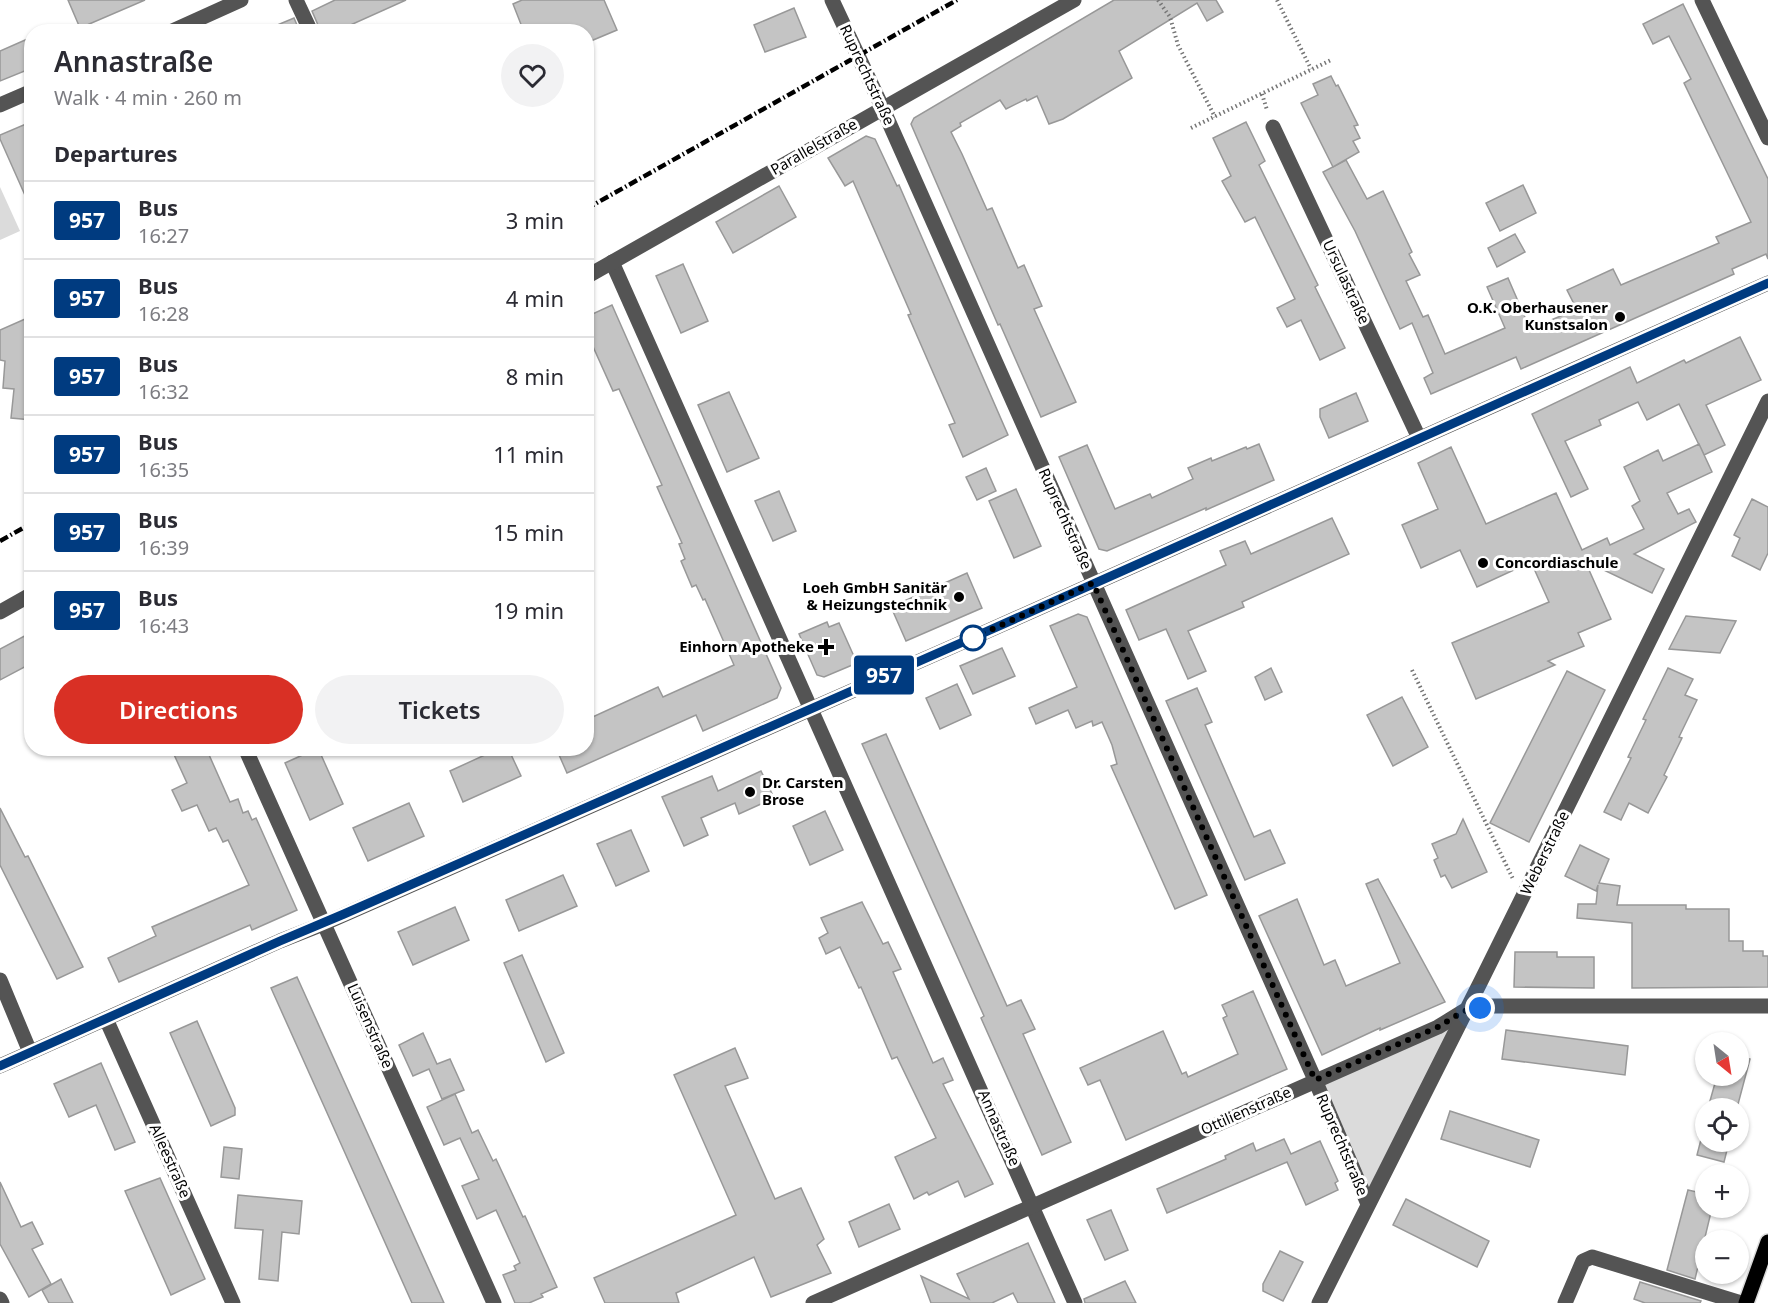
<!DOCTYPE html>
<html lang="en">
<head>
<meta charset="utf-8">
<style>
  :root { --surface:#fff; --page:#f2f2f3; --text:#2b2b33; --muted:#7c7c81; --line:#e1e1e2; --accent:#d93025 }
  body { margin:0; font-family:"Noto Sans",sans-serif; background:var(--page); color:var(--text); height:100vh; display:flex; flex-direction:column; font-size:22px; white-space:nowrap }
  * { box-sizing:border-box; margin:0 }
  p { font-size:20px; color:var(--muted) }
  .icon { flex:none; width:33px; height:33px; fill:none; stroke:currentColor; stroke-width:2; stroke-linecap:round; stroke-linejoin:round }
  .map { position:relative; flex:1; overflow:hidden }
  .side { position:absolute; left:24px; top:24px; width:570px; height:732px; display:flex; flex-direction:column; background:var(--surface); border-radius:24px; box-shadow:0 2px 4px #0004 }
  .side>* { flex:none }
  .badge { padding:0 12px; border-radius:4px; font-size:21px; line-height:39px }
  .needle { width:39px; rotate:150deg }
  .controls { position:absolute; left:1695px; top:1032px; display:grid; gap:12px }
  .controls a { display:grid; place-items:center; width:54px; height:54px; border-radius:50%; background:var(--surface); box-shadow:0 2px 4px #0004; font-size:30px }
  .you { position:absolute; width:30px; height:30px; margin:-15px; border:4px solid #fff; border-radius:50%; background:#1a73e8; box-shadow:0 0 0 9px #1a73e833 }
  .map>.badge { position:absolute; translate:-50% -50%; box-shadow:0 0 0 3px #fff }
  h2 { padding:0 30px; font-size:22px; line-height:54px }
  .round { display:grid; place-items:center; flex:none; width:63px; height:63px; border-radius:32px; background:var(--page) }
  .summary { display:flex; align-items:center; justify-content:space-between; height:102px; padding:0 30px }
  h1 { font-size:28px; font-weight:600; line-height:45px }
  .action { display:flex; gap:12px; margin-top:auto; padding:12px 30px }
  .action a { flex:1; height:69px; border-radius:36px; background:var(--accent); color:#fff; font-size:24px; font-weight:600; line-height:69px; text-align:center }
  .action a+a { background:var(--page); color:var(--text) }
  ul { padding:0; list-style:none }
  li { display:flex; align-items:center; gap:18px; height:78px; padding:0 30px; border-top:2px solid var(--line) }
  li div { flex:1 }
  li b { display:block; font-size:22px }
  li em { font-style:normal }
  li .badge { min-width:66px; font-weight:700; text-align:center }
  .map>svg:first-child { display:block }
  .green { fill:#dbdbdb }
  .building { fill:#c4c4c4; stroke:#989898; stroke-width:1.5 }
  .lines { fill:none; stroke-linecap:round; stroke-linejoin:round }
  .major-casing { stroke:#dbdbdb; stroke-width:18 }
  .path { stroke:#767676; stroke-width:4; stroke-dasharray:1.5 3; stroke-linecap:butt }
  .minor { stroke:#545454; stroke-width:15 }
  .major { stroke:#000; stroke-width:15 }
  .rail { stroke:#000; stroke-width:4.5; stroke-dasharray:9 3 1.5 3; stroke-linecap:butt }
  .line-casing { stroke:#fff; stroke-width:14 }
  .line { stroke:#003b80; stroke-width:9 }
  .walk { stroke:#000; stroke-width:6; stroke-dasharray:0 10.8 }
  .poi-dot { fill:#000; stroke:#fff; stroke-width:2 }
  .stop-dot { fill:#fff; stroke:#003b80; stroke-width:3 }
  .labels { text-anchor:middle; stroke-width:6; stroke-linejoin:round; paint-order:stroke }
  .street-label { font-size:15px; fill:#000; stroke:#fff }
  .poi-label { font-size:15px; font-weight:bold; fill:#000; stroke:#fff; text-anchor:end }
</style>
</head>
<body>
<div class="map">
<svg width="1768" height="1303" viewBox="0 0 1768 1303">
  <rect width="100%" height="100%" fill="#fff"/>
  <!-- green -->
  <g class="green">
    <polygon points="0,187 20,231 0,240"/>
    <polygon points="1464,1011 1368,1204 1315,1080"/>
  </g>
  <!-- building -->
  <g class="building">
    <polygon points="68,0 145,0 80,28"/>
    <polygon points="335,0 406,0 335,32 321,32 312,11"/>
    <polygon points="522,0 604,0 617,30 586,43 586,32 524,32 513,4"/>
    <polygon points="1114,0 1216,0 1223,12 1207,21 1197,3 1119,51 1132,78 1063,119 1049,124 1037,96 1027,101 1026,99 1006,109 1000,100 960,123 961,126 951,132 962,154 987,210 992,208 1018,268 1024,265 1042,306 1034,309 1076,402 1041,417 1000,324 998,325 911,124 914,118"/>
    <polygon points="1683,4 1768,179 1768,259 1766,254 1732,269 1734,274 1521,369 1516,357 1431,394 1424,378 1433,373 1412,323 1400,329 1355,231 1323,172 1346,160 1367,199 1383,191 1412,252 1409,254 1420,275 1406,281 1423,317 1428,315 1445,354 1505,328 1487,287 1508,278 1530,329 1563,315 1561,310 1574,304 1567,290 1613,269 1621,285 1719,243 1716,237 1751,222 1684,83 1691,79 1669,36 1653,44 1643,24"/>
    <polygon points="794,8 806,37 765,52 754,25"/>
    <polygon points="294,18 300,32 263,32 263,31"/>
    <polygon points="32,37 32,68 0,81 0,51"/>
    <polygon points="1331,76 1336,86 1338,85 1358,125 1354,126 1360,138 1353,141 1359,152 1333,167 1301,103 1318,95 1313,84"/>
    <polygon points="1246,122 1265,161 1259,165 1318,285 1315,287 1345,348 1320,360 1301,320 1287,327 1277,308 1295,299 1255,217 1245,222 1222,181 1231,176 1213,138"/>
    <polygon points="26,124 32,137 32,211 0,139 0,135"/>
    <polygon points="866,136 875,139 897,186 899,185 1008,435 963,457 949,425 955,423 908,315 911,314 853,181 845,186 828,158"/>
    <polygon points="1523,185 1536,213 1500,231 1486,203"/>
    <polygon points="779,186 796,217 733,253 716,222"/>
    <polygon points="1515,234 1525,252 1497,267 1488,248"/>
    <polygon points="683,264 708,321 681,333 656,276"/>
    <polygon points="612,305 781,688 777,698 703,731 696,715 567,773 556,748 586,748 586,720 658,687 663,697 734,665 705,599 703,600 696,585 692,587 681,561 685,559 679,544 682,543 657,487 662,485 619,389 613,391 586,331 586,317"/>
    <polygon points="32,316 32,420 11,418 14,389 3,388 5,361 0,360 0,330"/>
    <polygon points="1740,337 1761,380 1706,405 1725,445 1704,455 1679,404 1647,420 1638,402 1599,420 1601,425 1565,441 1588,489 1571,497 1532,414 1630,367 1637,383 1684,360 1686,363"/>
    <polygon points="729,392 759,458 727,472 698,405"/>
    <polygon points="1356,393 1368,421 1329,438 1320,417 1320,409"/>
    <polygon points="1259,444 1274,480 1206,510 1206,508 1107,551 1099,549 1059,457 1087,445 1115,509 1150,494 1152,498 1193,479 1188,468 1211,458 1212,461 1246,447 1247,449"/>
    <polygon points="1699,444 1712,472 1667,493 1678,514 1689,509 1696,522 1634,554 1664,569 1652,593 1585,561 1611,619 1578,633 1584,646 1548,661 1555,665 1476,699 1452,643 1549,602 1531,562 1477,587 1460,550 1421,568 1402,525 1438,509 1418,463 1451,447 1486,524 1556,493 1582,550 1607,538 1610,545 1644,529 1632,506 1640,501 1624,467 1658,450 1663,461"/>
    <polygon points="986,468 996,491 977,500 966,477"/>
    <polygon points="1016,489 1041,546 1014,558 989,501"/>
    <polygon points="779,491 796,531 773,541 755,501"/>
    <polygon points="1752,499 1768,507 1768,553 1760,570 1732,556 1740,538 1734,535"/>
    <polygon points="1332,518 1349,554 1242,602 1244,607 1188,631 1206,671 1188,679 1166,629 1139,640 1126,610 1226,565 1220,551 1245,541 1251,554"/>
    <polygon points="967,573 982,608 906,641 891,607"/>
    <polygon points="1078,614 1087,617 1207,895 1175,909 1111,766 1117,764 1112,745 1102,722 1093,726 1092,721 1076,728 1068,710 1036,724 1029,708 1077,687 1050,626"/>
    <polygon points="1686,616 1736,621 1720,653 1669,649"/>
    <polygon points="827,622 829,627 839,623 857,663 824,677 817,675 799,634"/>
    <polygon points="32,632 32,663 0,680 0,649"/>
    <polygon points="1002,648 1015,676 973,694 960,666"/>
    <polygon points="1271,668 1282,692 1265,700 1255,677"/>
    <polygon points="1668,668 1693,679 1685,695 1697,700 1679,737 1682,738 1664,775 1667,777 1648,813 1629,803 1621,820 1604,812 1631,758 1628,757 1646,720 1643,719"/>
    <polygon points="1567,671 1605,690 1529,842 1490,823"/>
    <polygon points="957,684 971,715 940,729 926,698"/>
    <polygon points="1197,688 1212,722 1205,725 1254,837 1270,830 1285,863 1245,880 1166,701"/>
    <polygon points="1402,697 1428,747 1393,766 1367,715"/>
    <polygon points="886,734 1007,1006 1021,1000 1035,1029 1023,1034 1071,1142 1042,1155 981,1018 984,1016 862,744"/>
    <polygon points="171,748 206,748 230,802 238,799 243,813 248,811 252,820 256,818 297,910 252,930 250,925 119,982 108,958 156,936 152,927 249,885 228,840 223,842 216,828 209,831 197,805 182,811 172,790 187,783"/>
    <polygon points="318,748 343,804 310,820 285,763"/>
    <polygon points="500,748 508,748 521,776 463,802 450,771"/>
    <polygon points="761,771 774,798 739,814 735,803 701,818 708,835 684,846 662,797 712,776 718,791"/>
    <polygon points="409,803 424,836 368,861 353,828"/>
    <polygon points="0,808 25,857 28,856 83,967 57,979 0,865"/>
    <polygon points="825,811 843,850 810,865 793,826"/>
    <polygon points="1463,819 1487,872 1452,888 1445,875 1441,877 1434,860 1438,858 1432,844 1456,834"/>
    <polygon points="631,830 649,871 616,886 597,844"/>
    <polygon points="1580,845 1609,859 1599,883 1620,886 1617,905 1686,905 1686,909 1729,909 1729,941 1743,941 1743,951 1763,951 1763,956 1768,956 1768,987 1632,988 1632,923 1577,918 1578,904 1596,904 1598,885 1596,891 1565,876"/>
    <polygon points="563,875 577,906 519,931 506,900"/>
    <polygon points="1378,879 1445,1002 1380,1030 1380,1028 1322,1055 1259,916 1297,899 1324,965 1335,960 1346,986 1400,963 1366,884"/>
    <polygon points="862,902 883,944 888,942 901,969 893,972 933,1063 943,1058 953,1080 943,1084 993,1184 965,1197 958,1181 929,1195 927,1192 914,1199 895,1157 936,1138 897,1057 892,1059 861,987 859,988 840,947 826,954 819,938 828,933 821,918"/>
    <polygon points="455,907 469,940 413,965 398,932"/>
    <polygon points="1515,952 1557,952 1557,957 1594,957 1594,988 1514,987"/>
    <polygon points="522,955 564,1053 546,1062 504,963"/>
    <polygon points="297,977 403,1212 444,1303 412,1303 324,1106 271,988"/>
    <polygon points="1253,991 1287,1069 1126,1140 1100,1080 1088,1085 1080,1068 1163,1031 1182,1074 1186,1072 1188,1077 1238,1054 1223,1018 1227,1016 1222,1005"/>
    <polygon points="197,1021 235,1108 235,1115 211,1126 170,1033"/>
    <polygon points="1506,1030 1628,1046 1625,1075 1502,1059"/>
    <polygon points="423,1033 437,1064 450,1059 464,1090 442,1099 429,1069 413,1076 399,1045"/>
    <polygon points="735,1048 748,1078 725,1086 775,1199 801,1188 824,1239 817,1245 831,1273 771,1297 754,1257 676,1293 679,1303 605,1303 594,1278 736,1215 674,1075"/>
    <polygon points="1738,1056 1750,1059 1737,1108 1708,1108 1717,1076 1738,1076"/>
    <polygon points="101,1063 135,1142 115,1150 96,1105 69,1117 54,1084"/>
    <polygon points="455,1094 472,1133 478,1130 493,1161 496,1159 523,1217 525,1216 557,1287 541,1294 543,1297 529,1303 515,1303 503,1275 516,1270 514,1266 520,1263 496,1210 477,1219 462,1186 479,1179 460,1138 444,1145 427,1107"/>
    <polygon points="1450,1111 1539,1140 1530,1167 1441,1139"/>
    <polygon points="1706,1120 1706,1142 1729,1142 1724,1162 1697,1155"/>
    <polygon points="1284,1139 1291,1154 1320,1141 1338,1181 1335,1183 1338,1190 1306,1205 1287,1162 1167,1213 1157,1189 1226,1159 1225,1156 1253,1143 1256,1151"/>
    <polygon points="224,1147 242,1149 239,1179 221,1177"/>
    <polygon points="160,1178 205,1279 171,1295 125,1191"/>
    <polygon points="0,1182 21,1227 32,1222 43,1244 32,1249 51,1284 29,1297 0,1244"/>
    <polygon points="1688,1190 1706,1194 1706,1208 1712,1208 1695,1279 1667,1270"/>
    <polygon points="238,1195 302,1201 299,1234 282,1232 278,1281 259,1279 263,1230 235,1228"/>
    <polygon points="1406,1199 1489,1241 1477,1267 1393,1225"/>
    <polygon points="889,1204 900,1229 859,1247 849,1222"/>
    <polygon points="1111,1210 1128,1250 1105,1260 1087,1220"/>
    <polygon points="1028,1243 1055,1303 1018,1303 1013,1293 992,1303 931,1303 921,1276 969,1299 957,1274"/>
    <polygon points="1280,1251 1303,1262 1283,1301 1263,1291 1263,1284"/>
    <polygon points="61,1279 73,1303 49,1303 42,1290"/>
    <polygon points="1125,1281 1136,1303 1085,1303 1084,1299"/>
    <polygon points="1640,1282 1701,1301 1700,1303 1645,1303 1634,1299"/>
  </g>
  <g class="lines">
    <defs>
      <polyline id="major" points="1746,1303 1768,1242"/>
    </defs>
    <!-- major casing -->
    <use href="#major" class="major-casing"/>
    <!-- path -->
    <g class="path">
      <polyline points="1158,0 1170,17 1178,45 1215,117"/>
      <polyline points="1277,0 1311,69"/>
      <polyline points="1262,94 1267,110"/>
      <polyline points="1191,128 1331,60"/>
      <polyline points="1412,670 1513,879"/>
    </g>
    <!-- minor -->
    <g class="minor">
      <polyline points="296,0 311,32"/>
      <polyline points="832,0 883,109 1315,1080 1368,1204"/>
      <polyline points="1702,0 1768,138"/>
      <polyline points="170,32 241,0"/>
      <polyline points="0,105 32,91"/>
      <polyline points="1273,127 1419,438"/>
      <polyline points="612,262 1075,1303"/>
      <polyline points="586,277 1074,0"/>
      <polyline points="0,612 32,594"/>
      <polyline points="245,748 494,1303"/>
      <polyline points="0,980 30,1052"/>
      <polyline points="106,1019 233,1303"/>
      <polyline points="0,1066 280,941 323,924 972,638 1768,283"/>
      <polyline points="0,1299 2,1303"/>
      <polyline points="813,1303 1438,1027 1464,1011 1491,1006 1768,1006"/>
      <polyline points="1319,1303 1481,981 1768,401"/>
      <polyline points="1565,1303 1583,1261 1592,1257 1741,1303"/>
    </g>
    <!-- major -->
    <use href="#major" class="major"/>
    <!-- rail -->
    <g class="rail">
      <polyline points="586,209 957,0"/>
      <polyline points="0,541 32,523"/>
    </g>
  </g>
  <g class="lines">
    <defs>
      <polyline id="line" points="0,1066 280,941 344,914 972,638 1768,283"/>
    </defs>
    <!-- line casing -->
    <use href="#line" class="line-casing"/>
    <!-- line -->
    <use href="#line" class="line"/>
    <!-- walk -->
    <polyline class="walk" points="973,638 1093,583 1315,1080 1438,1027 1464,1011 1480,1008"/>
  </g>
  <!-- markers -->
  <g class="poi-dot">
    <circle cx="1620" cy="317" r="6"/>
    <circle cx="1483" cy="563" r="6"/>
    <circle cx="959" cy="597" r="6"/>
    <path d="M823 638h6v6h6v6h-6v6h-6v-6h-6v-6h6z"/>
    <circle cx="750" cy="792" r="6"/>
  </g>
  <circle class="stop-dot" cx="973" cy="638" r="12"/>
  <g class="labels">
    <!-- street labels -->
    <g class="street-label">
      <text transform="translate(867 75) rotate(65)" y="5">Ruprechtstraße</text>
      <text transform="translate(814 147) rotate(-30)" y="5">Parallelstraße</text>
      <text transform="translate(1346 282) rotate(65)" y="5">Ursulastraße</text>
      <text transform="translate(1065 519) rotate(66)" y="5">Ruprechtstraße</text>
      <text transform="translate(1545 853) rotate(-64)" y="5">Weberstraße</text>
      <text transform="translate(370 1026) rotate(66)" y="5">Luisenstraße</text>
      <text transform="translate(1246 1111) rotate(-24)" y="5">Ottilienstraße</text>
      <text transform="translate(999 1128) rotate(66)" y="5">Annastraße</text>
      <text transform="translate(1342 1145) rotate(67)" y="5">Ruprechtstraße</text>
      <text transform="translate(170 1161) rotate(66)" y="5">Alleestraße</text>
    </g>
    <!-- poi labels -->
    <g class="poi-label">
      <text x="1608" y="313">O.K. Oberhausener<tspan x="1608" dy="17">Kunstsalon</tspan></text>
      <text x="1495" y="568" text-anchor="start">Concordiaschule</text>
      <text x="947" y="593">Loeh GmbH Sanitär<tspan x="947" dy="17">&amp; Heizungstechnik</tspan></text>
      <text x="814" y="652">Einhorn Apotheke</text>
      <text x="762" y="788" text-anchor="start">Dr. Carsten<tspan x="762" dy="17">Brose</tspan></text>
    </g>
  </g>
</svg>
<div class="controls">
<a><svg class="needle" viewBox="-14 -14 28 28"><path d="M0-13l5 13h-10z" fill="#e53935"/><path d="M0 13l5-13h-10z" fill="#7c7c81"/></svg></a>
<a><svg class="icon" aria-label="locate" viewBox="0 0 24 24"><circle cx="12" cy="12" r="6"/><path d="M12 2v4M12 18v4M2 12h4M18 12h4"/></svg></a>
<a>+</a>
<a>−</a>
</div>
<div class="you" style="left:1480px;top:1008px"></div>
<b class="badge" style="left:884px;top:675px;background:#003b80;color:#fff">957</b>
<section class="side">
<div class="summary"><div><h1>Annastraße</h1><p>Walk · 4 min · 260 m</p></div><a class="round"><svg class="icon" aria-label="heart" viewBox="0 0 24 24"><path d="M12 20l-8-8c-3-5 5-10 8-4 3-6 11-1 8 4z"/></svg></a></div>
<h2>Departures</h2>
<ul>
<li><span class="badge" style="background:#003b80;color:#fff">957</span><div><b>Bus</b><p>16:27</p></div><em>3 min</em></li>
<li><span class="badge" style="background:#003b80;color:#fff">957</span><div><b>Bus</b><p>16:28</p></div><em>4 min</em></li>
<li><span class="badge" style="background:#003b80;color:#fff">957</span><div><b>Bus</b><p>16:32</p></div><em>8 min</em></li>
<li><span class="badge" style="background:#003b80;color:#fff">957</span><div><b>Bus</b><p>16:35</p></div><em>11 min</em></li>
<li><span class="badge" style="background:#003b80;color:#fff">957</span><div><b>Bus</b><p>16:39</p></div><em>15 min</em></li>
<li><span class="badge" style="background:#003b80;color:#fff">957</span><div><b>Bus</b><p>16:43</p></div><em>19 min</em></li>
</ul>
<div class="action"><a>Directions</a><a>Tickets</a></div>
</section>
</div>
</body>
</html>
